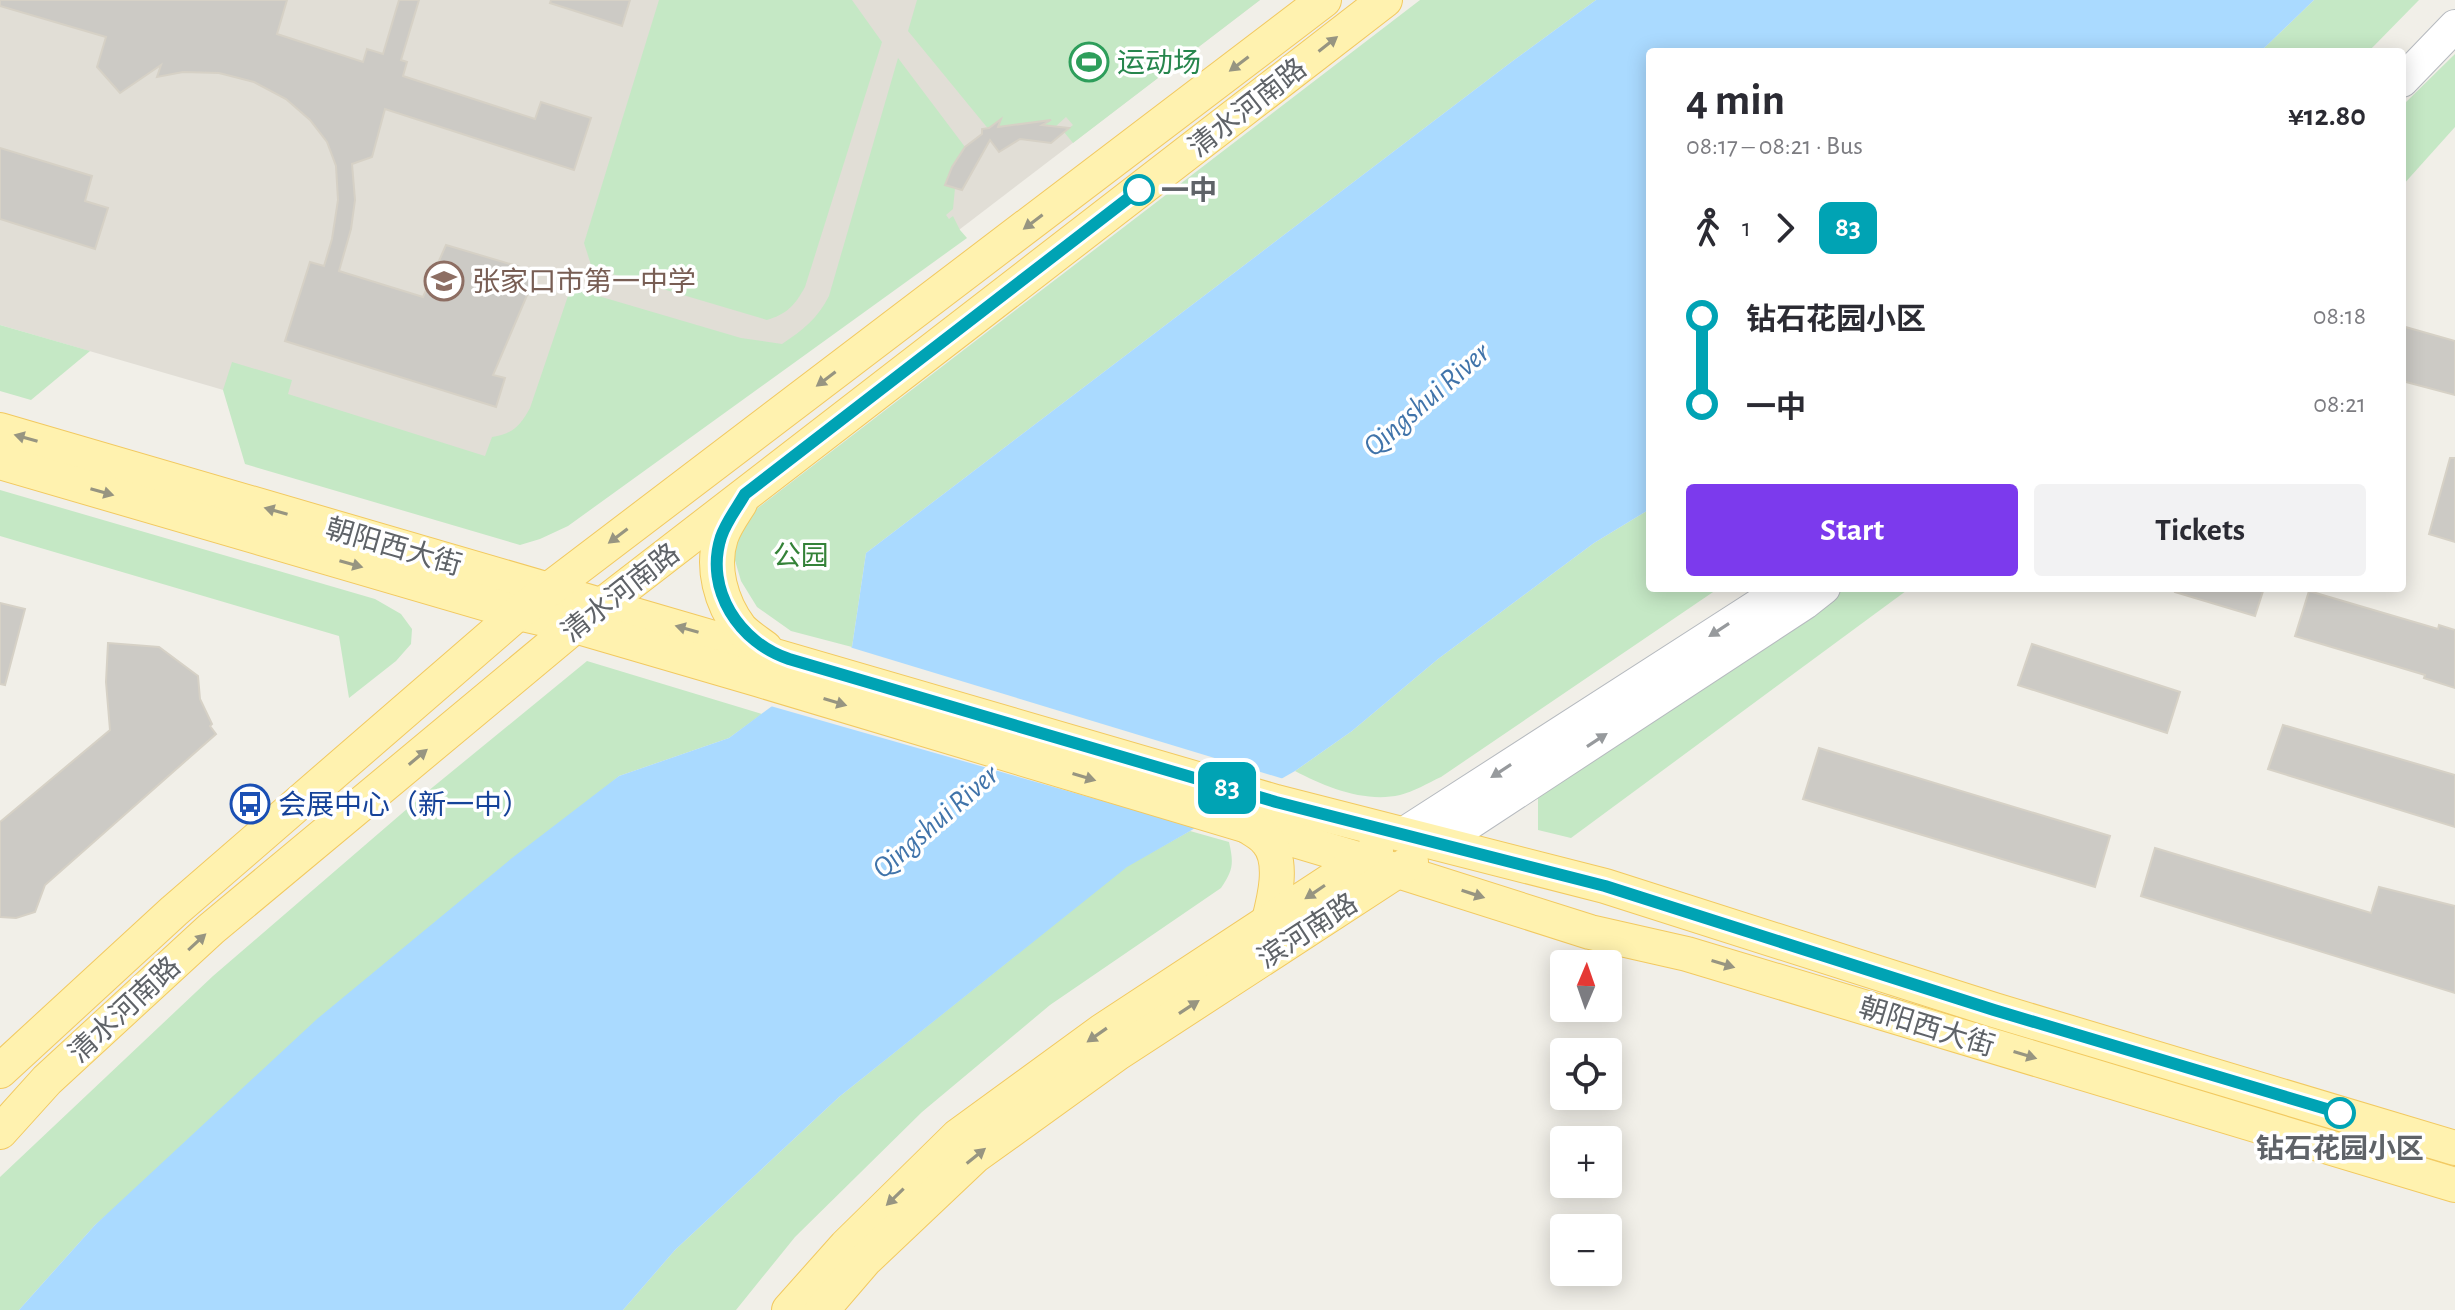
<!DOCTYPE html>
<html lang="en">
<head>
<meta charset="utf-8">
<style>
  :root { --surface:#fff; --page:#f2f2f3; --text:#2b2b33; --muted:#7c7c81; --accent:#7c3aed }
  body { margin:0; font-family:"Alegreya Sans","Noto Sans SC",sans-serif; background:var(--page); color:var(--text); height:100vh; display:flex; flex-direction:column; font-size:30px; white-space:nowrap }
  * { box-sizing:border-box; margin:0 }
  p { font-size:26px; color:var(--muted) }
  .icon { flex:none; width:44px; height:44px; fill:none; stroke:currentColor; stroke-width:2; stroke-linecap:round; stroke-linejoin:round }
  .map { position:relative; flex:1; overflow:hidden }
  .sheet { position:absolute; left:1646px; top:48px; width:760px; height:544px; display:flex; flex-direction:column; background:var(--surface); border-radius:8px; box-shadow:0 4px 20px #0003 }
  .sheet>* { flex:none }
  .badge { padding:0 16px; border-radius:12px; font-size:28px; line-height:52px }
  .needle { width:52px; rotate:2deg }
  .fabs { position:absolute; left:1550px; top:950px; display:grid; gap:16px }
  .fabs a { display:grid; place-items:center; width:72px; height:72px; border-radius:8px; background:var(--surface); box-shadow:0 4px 20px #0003; font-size:40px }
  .map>.badge { position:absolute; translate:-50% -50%; box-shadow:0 0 0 4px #fff }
  .legs { display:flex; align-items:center; gap:12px; height:88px; padding:0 40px; font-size:26px }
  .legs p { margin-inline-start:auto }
  .headline { display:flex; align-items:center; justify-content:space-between; height:136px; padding:0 40px }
  h1 { font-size:44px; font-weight:600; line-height:60px }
  .action { display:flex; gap:16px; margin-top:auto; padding:16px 40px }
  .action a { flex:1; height:92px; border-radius:8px; background:var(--accent); color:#fff; font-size:32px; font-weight:600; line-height:92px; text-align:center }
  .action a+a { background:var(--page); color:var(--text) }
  ul { padding:0 40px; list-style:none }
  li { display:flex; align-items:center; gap:28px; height:88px; font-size:30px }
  li i { display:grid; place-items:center; width:12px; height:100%; margin:0 10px; background:currentColor }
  li i::after { content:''; width:20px; height:20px; margin:-10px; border:6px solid; border-radius:50%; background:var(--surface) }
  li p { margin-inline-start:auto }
  li:first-child i { background:linear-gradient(#0000 50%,currentColor 0) }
  li:last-child i { background:linear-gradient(currentColor 50%,#0000 0) }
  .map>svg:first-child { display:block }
  .education { fill:#e1ded6 }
  .green { fill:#c5e8c5 }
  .water { fill:#aadaff }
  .pier { fill:#f1efe8 }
  .building { fill:#cccac5; stroke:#d6d1c6; stroke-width:2 }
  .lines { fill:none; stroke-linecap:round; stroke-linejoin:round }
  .secondary-casing { stroke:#b6babf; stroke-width:34 }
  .primary-casing { stroke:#f2c960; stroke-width:36 }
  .secondary { stroke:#fff; stroke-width:32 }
  .primary { stroke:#fff2af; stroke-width:34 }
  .oneway { fill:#979581 }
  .oneway2 { fill:#979a9d }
  .line-1-casing { stroke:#fff; stroke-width:18 }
  .line-1 { stroke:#00a3b4; stroke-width:12 }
  .stop-1-dot { fill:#fff; stroke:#00a3b4; stroke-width:4 }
  .labels { text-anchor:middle; stroke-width:7; stroke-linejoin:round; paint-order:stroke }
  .leisure-label { font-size:28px; fill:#27864d; stroke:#fff; text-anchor:start }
  .street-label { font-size:28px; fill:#5f6368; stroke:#fff }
  .stop-label { font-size:28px; font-weight:bold; fill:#5f6368; stroke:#fff; text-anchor:start }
  .education-label { font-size:28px; fill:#785e54; stroke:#fff; text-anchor:start }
  .park-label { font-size:28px; fill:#348238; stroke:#fff }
  .transit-label { font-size:28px; fill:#164399; stroke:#fff; text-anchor:start }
  .water-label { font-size:30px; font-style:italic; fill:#4174aa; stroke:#fff }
</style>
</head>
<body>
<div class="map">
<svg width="2455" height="1310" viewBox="0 0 2455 1310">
  <rect width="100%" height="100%" fill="#f1efe8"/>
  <!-- education -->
  <polygon class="education" points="0,0 1260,0 951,236 584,495 0,325"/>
  <!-- green -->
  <g class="green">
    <path d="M659 0H852L882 42 805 287C795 305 787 314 767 320L602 271 591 265 584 243Z"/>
    <polygon points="917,0 1260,0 1073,143 1064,132 1073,125 1066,117 1055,127 1021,124 990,131 908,31"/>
    <polygon points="1420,0 1596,0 1510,63 866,553 852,647 791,631 757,607 741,581 732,550 742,520"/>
    <polygon points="2314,0 2419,0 2368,52 2260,52"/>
    <polygon points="2455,54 2455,127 2402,186 2402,106"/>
    <path d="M898 58 965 147 952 167 945 184 955 188 953 209 946 215 949 219 953 216 960 230 967 238 568 526 540 539 520 545 245 464 223 390 232 362 292 380 288 394 485 456 492 437C513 434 520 426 530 408L569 293 578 290 741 338 782 344C803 330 818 318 829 296Z"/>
    <polygon points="0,325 90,351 31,400 0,391"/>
    <polygon points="0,490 375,599 401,614 412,629 411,644 396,661 349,698 339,636 0,536"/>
    <path d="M1650 509V588H1719L1441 777C1428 783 1413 792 1400 795 1365 803 1325 787 1295 771L1352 731 1438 659 1594 543Z"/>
    <polygon points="1844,588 1910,588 1571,838 1538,830 1538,790"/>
    <polygon points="587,661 762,714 729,738 619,776 95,1225 19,1310 0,1310 0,1177 213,976 422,796"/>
    <path d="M1190 831 1229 842C1234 864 1233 870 1221 888L1050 1005 922 1112 795 1237 736 1310H623L675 1250 839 1097 1127 866Z"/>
  </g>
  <!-- water -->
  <polygon class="water" points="1596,0 2314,0 2260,52 1650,52 1650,509 1594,543 1438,659 1352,731 1295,771 1127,867 839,1097 675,1250 623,1310 19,1310 95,1225 317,1019 512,858 619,776 729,738 852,647 866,553 1510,63"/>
  <!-- pier -->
  <polygon class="pier" points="846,646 1287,780 1201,829 767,705"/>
  <!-- building -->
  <g class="building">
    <polygon points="0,0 287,0 277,34 363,62 367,49 383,54 399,0 419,0 401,60 407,62 403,76 535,119 541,102 591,118 574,170 385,109 372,157 352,164 355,200 351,229 339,271 423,297 446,245 537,272 493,375 505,378 496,407 285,341 310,262 324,266 332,239 338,200 336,166 327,142 310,120 286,99 254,82 219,73 183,72 157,77 161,65 120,93 97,67 106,37 0,6"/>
    <polygon points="551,0 630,0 622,26 550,3"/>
    <polygon points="1001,119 998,127 1051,120 1042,125 1069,128 1051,143 1020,139 999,152 990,140 962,190 945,185 952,167 965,147 982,134 982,129 989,128"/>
    <polygon points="0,148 92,176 85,201 108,208 95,249 0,219"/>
    <polygon points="2402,326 2455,341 2455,395 2402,381"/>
    <polygon points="2450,458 2455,458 2455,542 2429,534"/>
    <polygon points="2176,588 2264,588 2255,616 2175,592"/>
    <polygon points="2309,591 2438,629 2439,625 2455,630 2455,688 2424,678 2425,675 2295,636"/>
    <polygon points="0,603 25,609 5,685 0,684"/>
    <polygon points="108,643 159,647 198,676 200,699 212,724 210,726 216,734 45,885 35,912 16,918 0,917 0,822 110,730 106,682"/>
    <polygon points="2032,644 2180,692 2167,733 2018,685"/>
    <polygon points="2283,725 2455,775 2455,827 2268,769"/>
    <polygon points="1819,748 2110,836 2095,887 1803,799"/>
    <polygon points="2155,848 2371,913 2379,887 2455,906 2455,993 2141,896"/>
  </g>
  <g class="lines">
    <defs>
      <g id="secondary">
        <polyline points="2402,81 2455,26"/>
        <polyline points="1403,834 1785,588"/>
        <polyline points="1438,844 1805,603 1824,588"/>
      </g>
      <g id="primary">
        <polyline points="0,430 1276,802 1605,886 1994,1010 2455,1148"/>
        <polyline points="0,462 518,613 575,626 760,680 1398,871 1590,932 1687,954 2455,1185"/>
        <path d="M740 503C733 514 725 525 721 537 711 567 721 603 740 628 746 635 757 642 765 648"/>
        <path d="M1246 825C1253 830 1262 834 1267 841 1285 861 1274 901 1268 924"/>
        <polyline points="0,1071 174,911 518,613 1324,0"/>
        <polyline points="0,1132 47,1080 211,929 575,626 1385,0"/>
        <polyline points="789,1310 846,1246 958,1136 1102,1031 1376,851"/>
        <polyline points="822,1310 865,1260 975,1156 1118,1053 1411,862"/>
      </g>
    </defs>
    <!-- secondary casing -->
    <use href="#secondary" class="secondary-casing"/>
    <!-- primary casing -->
    <use href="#primary" class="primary-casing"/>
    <!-- secondary -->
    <use href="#secondary" class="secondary"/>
    <!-- primary -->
    <use href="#primary" class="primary"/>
  </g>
  <!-- one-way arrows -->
  <defs><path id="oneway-solid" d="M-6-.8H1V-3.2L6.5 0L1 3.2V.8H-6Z" transform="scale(2)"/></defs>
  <g class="oneway">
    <use href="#oneway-solid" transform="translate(1328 44) rotate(-38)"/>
    <use href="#oneway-solid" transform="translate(1239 64) rotate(143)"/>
    <use href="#oneway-solid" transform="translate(1033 222) rotate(143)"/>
    <use href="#oneway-solid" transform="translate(826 379) rotate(143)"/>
    <use href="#oneway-solid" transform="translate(26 438) rotate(-164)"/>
    <use href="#oneway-solid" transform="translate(102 492) rotate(16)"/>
    <use href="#oneway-solid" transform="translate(276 511) rotate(-164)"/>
    <use href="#oneway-solid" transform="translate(618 536) rotate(143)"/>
    <use href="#oneway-solid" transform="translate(351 564) rotate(16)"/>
    <use href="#oneway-solid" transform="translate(687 629) rotate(-164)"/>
    <use href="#oneway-solid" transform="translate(835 702) rotate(17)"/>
    <use href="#oneway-solid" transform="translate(418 757) rotate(-40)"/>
    <use href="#oneway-solid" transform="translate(1084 777) rotate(17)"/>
    <use href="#oneway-solid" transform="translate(1315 892) rotate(146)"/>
    <use href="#oneway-solid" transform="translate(1473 894) rotate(18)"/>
    <use href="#oneway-solid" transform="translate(197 942) rotate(-43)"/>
    <use href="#oneway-solid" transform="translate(1723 964) rotate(17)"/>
    <use href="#oneway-solid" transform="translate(1189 1007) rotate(-33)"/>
    <use href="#oneway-solid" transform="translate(1097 1035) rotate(145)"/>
    <use href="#oneway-solid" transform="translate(2025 1055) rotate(17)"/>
    <use href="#oneway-solid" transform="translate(976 1156) rotate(-39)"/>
    <use href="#oneway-solid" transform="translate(895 1197) rotate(136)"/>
  </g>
  <g class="oneway2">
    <use href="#oneway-solid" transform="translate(1719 630) rotate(147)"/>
    <use href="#oneway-solid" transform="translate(1597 740) rotate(-33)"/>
    <use href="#oneway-solid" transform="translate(1501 771) rotate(147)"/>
  </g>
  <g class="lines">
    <defs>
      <path id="line-1" d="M1139 190 745 494C737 508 726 522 721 537 704 590 740 643 789 659L1276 802 1605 886 1994 1010 2340 1113"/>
    </defs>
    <!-- line-1 casing -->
    <use href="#line-1" class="line-1-casing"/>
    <!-- line-1 -->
    <use href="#line-1" class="line-1"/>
  </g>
  <!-- icons -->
  <defs>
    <symbol id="stadium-ring" viewBox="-11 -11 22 22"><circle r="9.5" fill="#fff" stroke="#2e9e5b" stroke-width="1.5"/><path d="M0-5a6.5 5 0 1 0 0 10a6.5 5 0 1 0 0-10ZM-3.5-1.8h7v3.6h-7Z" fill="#2e9e5b"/></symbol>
    <symbol id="school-ring" viewBox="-11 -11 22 22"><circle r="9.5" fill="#fff" stroke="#8d6e63" stroke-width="1.5"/><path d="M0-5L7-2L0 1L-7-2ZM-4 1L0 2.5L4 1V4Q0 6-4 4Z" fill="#8d6e63"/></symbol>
    <symbol id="bus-ring" viewBox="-11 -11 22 22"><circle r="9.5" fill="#fff" stroke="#1a4fb4" stroke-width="1.5"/><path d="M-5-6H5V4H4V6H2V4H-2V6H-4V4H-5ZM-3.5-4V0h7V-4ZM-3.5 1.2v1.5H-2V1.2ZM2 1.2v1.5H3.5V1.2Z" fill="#1a4fb4"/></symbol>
  </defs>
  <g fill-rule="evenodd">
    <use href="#stadium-ring" x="1067" y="40" width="44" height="44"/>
    <use href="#school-ring" x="422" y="259" width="44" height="44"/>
    <use href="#bus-ring" x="228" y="782" width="44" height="44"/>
  </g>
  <!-- markers -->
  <g class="stop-1-dot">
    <circle cx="1139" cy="190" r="14"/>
    <circle cx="2340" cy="1113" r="14"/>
  </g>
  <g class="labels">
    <!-- leisure labels -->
    <g class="leisure-label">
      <text x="1117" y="72">运动场</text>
    </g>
    <!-- street labels -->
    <g class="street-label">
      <text transform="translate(1247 107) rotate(-38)" y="10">清水河南路</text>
      <text transform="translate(394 546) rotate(16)" y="10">朝阳西大街</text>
      <text transform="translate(620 592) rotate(-38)" y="10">清水河南路</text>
      <text transform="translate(1307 930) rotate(-33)" y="10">滨河南路</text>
      <text transform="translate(124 1009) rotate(-43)" y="10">清水河南路</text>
      <text transform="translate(1927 1026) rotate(17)" y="10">朝阳西大街</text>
    </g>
    <!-- stop labels -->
    <g class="stop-label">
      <text x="1161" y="200">一中</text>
      <text x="2340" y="1158" text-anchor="middle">钻石花园小区</text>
    </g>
    <!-- education labels -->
    <g class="education-label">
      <text x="472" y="291">张家口市第一中学</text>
    </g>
    <!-- park labels -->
    <g class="park-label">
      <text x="801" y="565">公园</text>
    </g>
    <!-- transit labels -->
    <g class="transit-label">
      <text x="278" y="814">会展中心（新一中）</text>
    </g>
    <!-- water labels -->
    <g class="water-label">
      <text transform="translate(1426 399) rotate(-41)" y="10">Qingshui River</text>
      <text transform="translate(935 821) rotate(-41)" y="10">Qingshui River</text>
    </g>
  </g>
</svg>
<div class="fabs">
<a><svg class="needle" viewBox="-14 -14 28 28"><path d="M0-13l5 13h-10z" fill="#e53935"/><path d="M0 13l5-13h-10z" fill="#7c7c81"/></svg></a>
<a><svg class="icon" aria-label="locate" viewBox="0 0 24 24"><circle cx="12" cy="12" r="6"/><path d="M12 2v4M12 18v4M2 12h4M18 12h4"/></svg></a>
<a>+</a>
<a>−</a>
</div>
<b class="badge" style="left:1227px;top:788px;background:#00a3b4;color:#fff">83</b>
<section class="sheet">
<div class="headline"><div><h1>4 min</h1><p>08:17 – 08:21 · Bus</p></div><b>¥12.80</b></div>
<div class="legs"><svg class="icon" aria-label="walk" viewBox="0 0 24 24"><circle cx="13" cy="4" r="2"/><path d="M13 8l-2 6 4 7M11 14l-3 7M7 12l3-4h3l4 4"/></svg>1<svg class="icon" aria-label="forward" viewBox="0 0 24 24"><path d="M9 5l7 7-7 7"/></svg><b class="badge" style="background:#00a3b4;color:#fff">83</b></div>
<ul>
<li><i style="color:#00a3b4"></i><b>钻石花园小区</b><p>08:18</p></li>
<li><i style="color:#00a3b4"></i><b>一中</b><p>08:21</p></li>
</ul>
<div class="action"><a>Start</a><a>Tickets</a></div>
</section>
</div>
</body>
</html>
